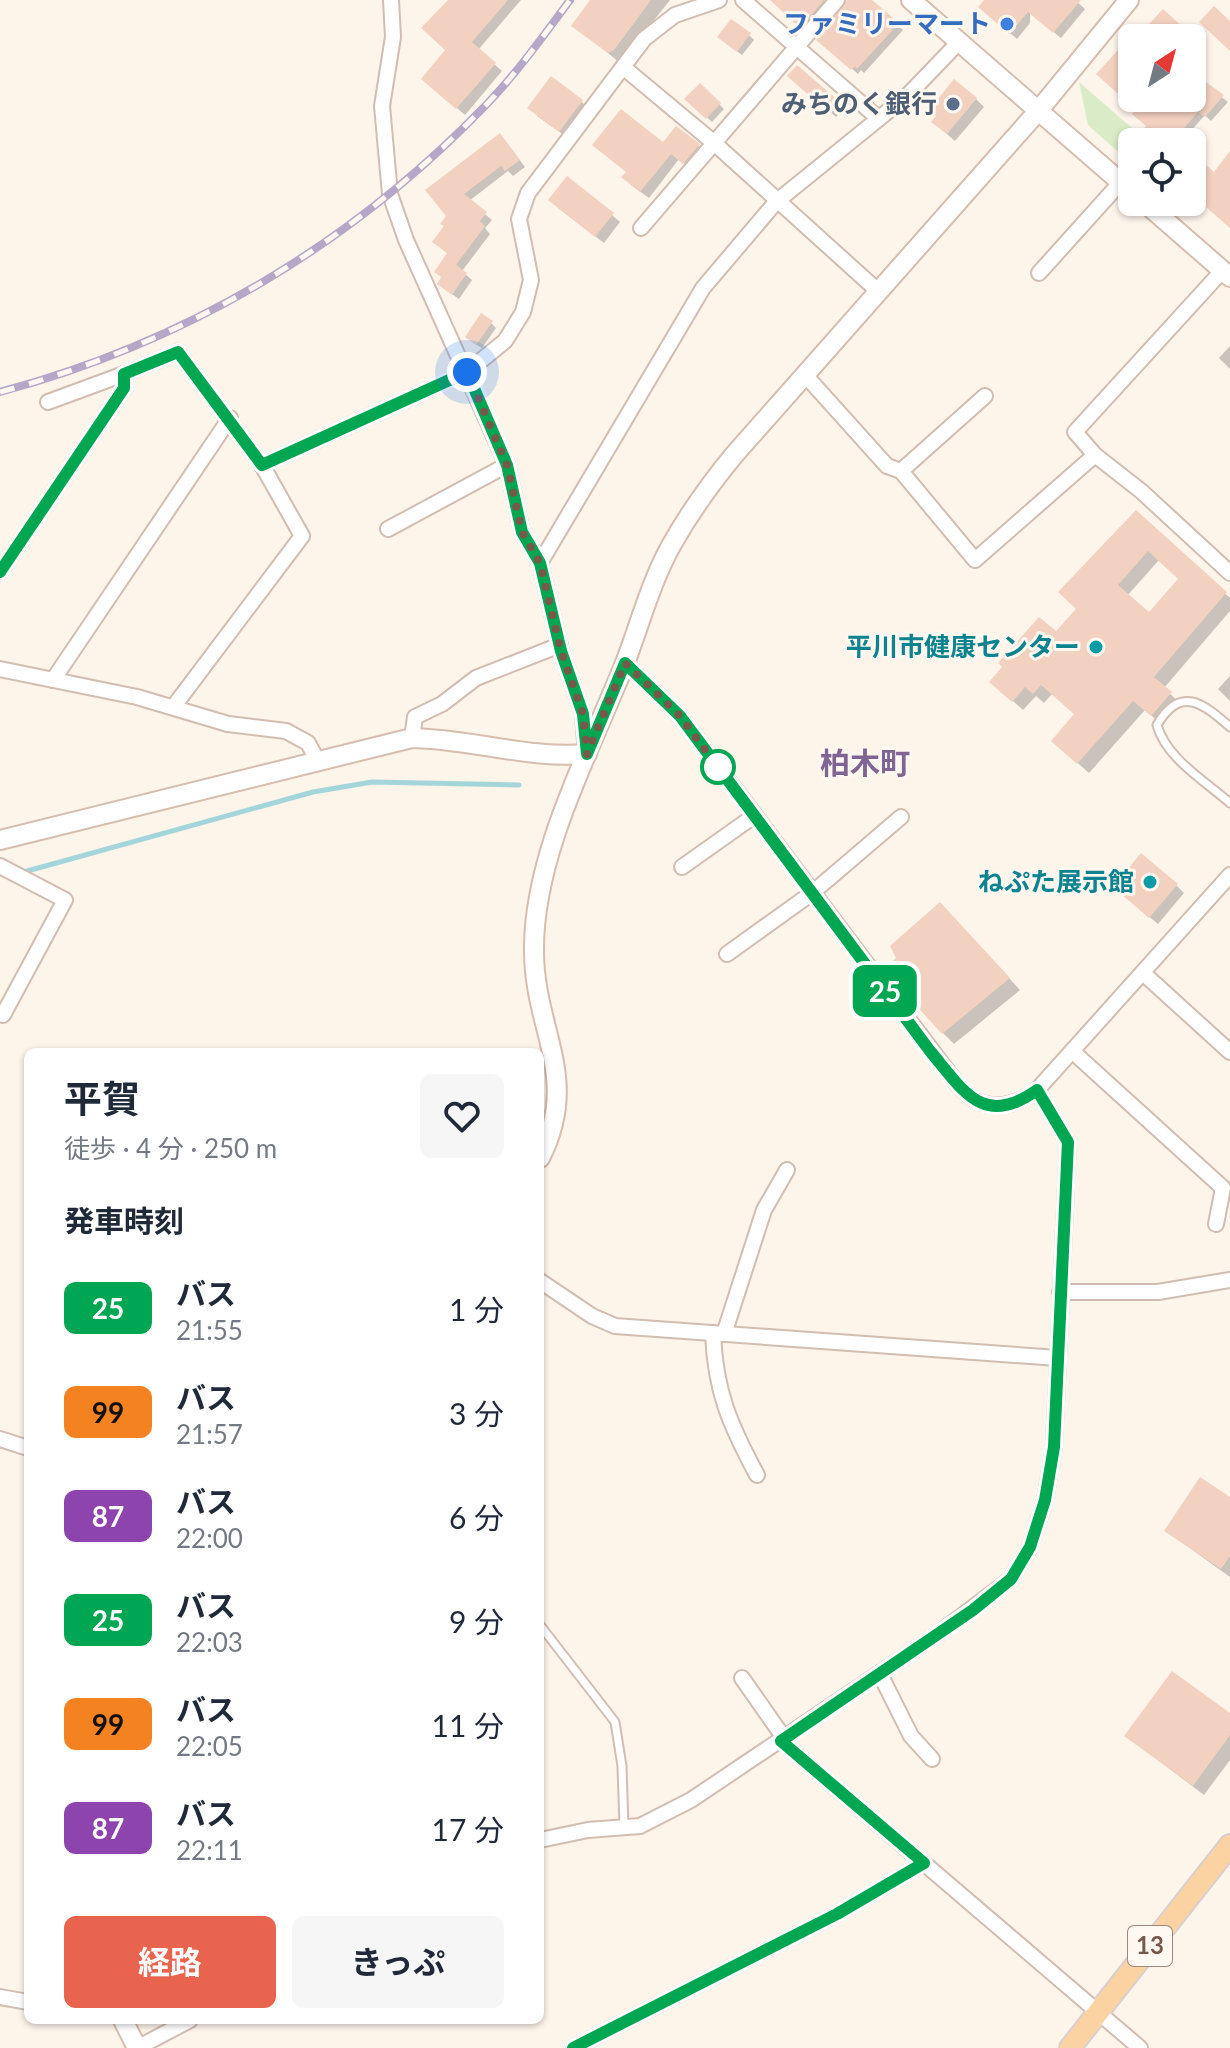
<!DOCTYPE html>
<html lang="ja">
<head>
<meta charset="utf-8">
<style>
  :root { --surface:#fff; --page:#f6f6f7; --text:#1f2937; --muted:#747a83; --accent:#e8644e }
  body { margin:0; font-family:Lato,"Noto Sans JP",sans-serif; background:var(--page); color:var(--text); height:100vh; display:flex; flex-direction:column; font-size:30px; white-space:nowrap }
  * { box-sizing:border-box; margin:0 }
  p { font-size:26px; color:var(--muted) }
  .icon { flex:none; width:44px; height:44px; fill:none; stroke:currentColor; stroke-width:2; stroke-linecap:round; stroke-linejoin:round }
  .map { position:relative; flex:1; overflow:hidden }
  .panel { position:absolute; left:24px; top:1048px; width:520px; height:976px; display:flex; flex-direction:column; background:var(--surface); border-radius:12px; box-shadow:0 2px 6px #0004 }
  .panel>* { flex:none }
  .badge { padding:0 16px; border-radius:12px; font-size:28px; line-height:52px }
  .needle { width:52px; rotate:36deg }
  .tools { position:absolute; left:1118px; top:24px; display:grid; gap:16px }
  .tools a { display:grid; place-items:center; width:88px; height:88px; border-radius:12px; background:var(--surface); box-shadow:0 2px 6px #0004; font-size:40px }
  .you { position:absolute; width:40px; height:40px; margin:-20px; border:6px solid #fff; border-radius:50%; background:#1a73e8; box-shadow:0 0 0 12px #1a73e833 }
  .map>.badge { position:absolute; translate:-50% -50%; box-shadow:0 0 0 4px #fff }
  h2 { padding:0 40px; font-size:30px; line-height:72px }
  .round { display:grid; place-items:center; flex:none; width:84px; height:84px; border-radius:12px; background:var(--page) }
  .overview { display:flex; align-items:center; justify-content:space-between; height:136px; padding:0 40px }
  h1 { font-size:38px; font-weight:700; line-height:60px }
  .cta { display:flex; gap:16px; margin-top:auto; padding:16px 40px }
  .cta a { flex:1; height:92px; border-radius:12px; background:var(--accent); color:#fff; font-size:32px; font-weight:700; line-height:92px; text-align:center }
  .cta a+a { background:var(--page); color:var(--text) }
  ul { padding:0; list-style:none }
  li { display:flex; align-items:center; gap:24px; height:104px; padding:0 40px }
  li div { flex:1 }
  li b { display:block; font-size:30px }
  li em { font-style:normal }
  li .badge { min-width:88px; font-weight:700; text-align:center }
  .map>svg:first-child { display:block }
  .green { fill:#d9ecc7 }
  .shadow { fill:#0003; fill-rule:evenodd }
  .lines { fill:none; stroke-linecap:round; stroke-linejoin:round }
  .stream { stroke:#a3d5da; stroke-width:5 }
  .building { fill:#f3d1c1; fill-rule:evenodd }
  .lane-casing { stroke:#d2bdb1; stroke-width:11 }
  .street-casing { stroke:#d2bdb1; stroke-width:18 }
  .secondary-casing { stroke:#d6bdae; stroke-width:22 }
  .primary-casing { stroke:#d9d0cd; stroke-width:24 }
  .lane { stroke:#fff; stroke-width:7 }
  .street { stroke:#fff; stroke-width:14 }
  .secondary { stroke:#fff; stroke-width:18 }
  .primary { stroke:#fbd3a2; stroke-width:20 }
  .rail-casing { stroke:#b6a6c8; stroke-width:8 }
  .rail { stroke:#fff8f0; stroke-width:5; stroke-dasharray:15; stroke-linecap:butt }
  .line-casing { stroke:#fff; stroke-width:18 }
  .line { stroke:#00a651; stroke-width:12 }
  .walk { stroke:#79584c; stroke-width:8; stroke-dasharray:0 14.4 }
  .shop-dot { fill:#3f7fe0; stroke:#fff8f0; stroke-width:3 }
  .service-dot { fill:#5c6f8a; stroke:#fff8f0; stroke-width:3 }
  .culture-dot { fill:#0f9aa8; stroke:#fff8f0; stroke-width:3 }
  .stop-dot { fill:#fff; stroke:#00a651; stroke-width:4 }
  .labels { text-anchor:middle; stroke-width:6; stroke-linejoin:round; paint-order:stroke }
  .shield { fill:#fff8f0; stroke:#a1887d; stroke-width:2 }
  .shield-label { font-size:24px; font-weight:bold; fill:#79584c }
  .shop-label { font-size:26px; font-weight:bold; fill:#366cbe; stroke:#fff8f0; text-anchor:end }
  .service-label { font-size:26px; font-weight:bold; fill:#4e5e75; stroke:#fff8f0; text-anchor:end }
  .culture-label { font-size:26px; font-weight:bold; fill:#0d838f; stroke:#fff8f0; text-anchor:end }
  .quarter-label { font-size:30px; font-weight:bold; fill:#806494; stroke:#fff8f0 }
</style>
</head>
<body>
<div class="map">
<svg width="1230" height="2048" viewBox="0 0 1230 2048">
  <rect width="100%" height="100%" fill="#fdf4ea"/>
  <!-- green -->
  <polygon class="green" points="1079,82 1148,142 1132,142 1132,164 1088,125"/>
  <!-- shadow -->
  <g class="shadow">
    <polygon points="451,0 521,0 478,50 502,71 465,115 431,86 448,50"/>
    <polygon points="592,0 670,0 620,63 574,25"/>
    <polygon points="772,0 834,0 807,32"/>
    <polygon points="848,0 868,0 903,30 864,73 861,70 858,74 819,39"/>
    <polygon points="987,0 1075,0 1085,9 1061,38 1030,13 1030,23 1017,39 987,14"/>
    <polygon points="1163,11 1195,40 1200,45 1192,54 1192,38 1136,38"/>
    <polygon points="749,35 754,40 742,55 725,42"/>
    <polygon points="1132,41 1132,98 1192,98 1192,74 1228,102 1211,121 1205,115 1181,142 1135,142 1148,126 1138,110 1099,74"/>
    <polygon points="797,67 843,109 836,117 790,76"/>
    <polygon points="700,85 724,109 712,122 687,99"/>
    <polygon points="976,99 984,107 955,141 941,129"/>
    <polygon points="582,102 589,109 568,138 537,116"/>
    <polygon points="506,142 525,167 513,176 508,171 469,201 492,220 485,228 490,234 462,271 472,280 459,299 446,290 448,216 428,190"/>
    <polygon points="664,145 698,145 705,153 691,169 679,159 649,198 631,185 628,173"/>
    <polygon points="1132,146 1132,161 1125,154"/>
    <polygon points="558,208 612,215 620,222 604,243"/>
    <polygon points="491,323 496,328 482,348 472,342"/>
    <polygon points="1230,346 1230,369 1219,358"/>
    <path d="M1136 512 1230 598V611L1164 688 1181 704 1162 725 1145 710 1089 773 1064 751 1077 715 1052 694 1044 703 1036 696 1023 710 1003 692 1078 609ZM1159 560 1181 579 1149 615 1127 596Z"/>
    <polygon points="1230,676 1230,701 1218,689"/>
    <polygon points="1176,885 1184,893 1158,924 1123,895"/>
    <polygon points="951,915 1020,990 954,1044 943,1033"/>
    <polygon points="1230,1500 1230,1577 1166,1531"/>
    <polygon points="1230,1716 1230,1760 1204,1795 1126,1736"/>
  </g>
  <g class="lines">
    <!-- stream -->
    <polyline class="stream" points="20,873 313,792 372,782 519,785"/>
  </g>
  <!-- building -->
  <g class="building">
    <polygon points="448,0 508,0 472,42 496,63 456,109 421,79 445,50 421,28"/>
    <polygon points="590,0 651,0 614,50 608,53 571,26"/>
    <polygon points="770,0 824,0 800,28"/>
    <polygon points="847,0 872,0 899,23 857,69 855,66 851,70 816,40"/>
    <polygon points="984,0 1081,0 1053,33 1028,12 1009,34 978,7"/>
    <polygon points="1214,6 1230,21 1230,51 1199,22"/>
    <polygon points="1163,9 1195,38 1136,38"/>
    <polygon points="731,19 751,33 737,52 717,37"/>
    <polygon points="1132,41 1132,98 1192,98 1192,72 1224,95 1205,117 1198,112 1172,142 1132,142 1146,126 1132,114 1136,110 1096,74 1120,48 1123,51"/>
    <polygon points="797,65 840,102 830,114 787,76"/>
    <polygon points="551,76 583,100 559,132 527,108"/>
    <polygon points="954,79 977,98 947,134 931,122 936,116 929,110"/>
    <polygon points="700,83 721,103 706,119 684,99"/>
    <polygon points="621,109 663,142 676,126 700,144 683,164 671,154 640,192 621,177 626,172 592,145"/>
    <polygon points="500,133 520,160 505,171 501,166 464,194 487,212 480,221 485,226 456,265 467,273 452,295 437,284 441,277 434,272 447,253 432,242 444,226 440,224 446,216 425,190"/>
    <polygon points="1230,151 1230,228 1192,195 1192,153 1214,172"/>
    <polygon points="567,176 614,213 595,237 548,200"/>
    <polygon points="481,313 493,321 476,345 465,337"/>
    <path d="M1136 510 1227 592 1154 677 1172 692 1151 716 1133 701 1077 764 1051 741 1074 714 1041 685 1033 694 1025 687 1012 702 989 682 1002 667 998 663 1039 617 1056 631 1076 609 1058 592ZM1148 551 1178 579 1149 612 1118 585Z"/>
    <polygon points="1141,853 1178,884 1149,918 1113,887"/>
    <polygon points="940,902 1010,978 942,1034 884,970 896,958 890,946"/>
    <polygon points="1200,1477 1230,1497 1230,1556 1221,1569 1164,1531"/>
    <polygon points="1172,1671 1230,1713 1230,1735 1193,1786 1124,1736"/>
  </g>
  <g class="lines">
    <defs>
      <g id="lane">
        <path d="M1230 727C1203 703 1180 685 1157 725 1166 758 1205 781 1230 803"/>
        <polyline points="540,1625 615,1722 622,1766 624,1827"/>
      </g>
      <g id="street">
        <polyline points="391,0 393,37 382,106 390,194 406,240 507,465 522,532 540,563 561,651 583,714 586,754"/>
        <polyline points="743,0 878,118"/>
        <polyline points="623,67 713,142 879,292"/>
        <polyline points="641,228 837,0"/>
        <polyline points="1039,273 1121,182"/>
        <polyline points="806,376 887,466 901,471 975,560 1095,455 1141,491 1230,573"/>
        <polyline points="48,402 124,374"/>
        <polyline points="1095,455 1075,432 1223,270"/>
        <polyline points="262,465 467,372 505,341 523,312 531,280 519,219 528,193 644,39 675,15 719,0"/>
        <polyline points="901,471 985,396"/>
        <polyline points="388,529 507,465"/>
        <polyline points="540,563 703,288 776,202 908,95 959,42"/>
        <polyline points="0,572 124,388 124,374 178,352 262,465 302,536 174,706"/>
        <path d="M625 663 680 716 958 1085C982 1112 1008 1111 1037 1090L1230 875"/>
        <polyline points="0,669 137,697 228,724 286,731 308,743 317,760"/>
        <polyline points="53,680 230,418"/>
        <polyline points="412,738 415,717 442,704 476,678 560,645"/>
        <polyline points="0,866 65,900 3,1015"/>
        <polyline points="682,867 754,816"/>
        <polyline points="727,954 812,893 901,817"/>
        <polyline points="1143,973 1230,1052"/>
        <polyline points="1072,1051 1223,1188 1216,1224"/>
        <polyline points="540,1281 592,1316 615,1326 1058,1358"/>
        <polyline points="1060,1292 1158,1292 1230,1280"/>
        <path d="M713 1333C715 1391 730 1425 757 1475"/>
        <polyline points="724,1334 764,1210 787,1170"/>
        <polyline points="0,1439 28,1448"/>
        <polyline points="880,1674 911,1736 932,1759"/>
        <polyline points="742,1678 784,1738"/>
        <polyline points="781,1741 1140,2048"/>
        <polyline points="540,1840 588,1830 640,1826 691,1800 938,1634 1011,1579 1030,1547 1045,1500 1054,1447 1068,1142 1037,1090"/>
        <polyline points="0,1997 28,2002"/>
        <polyline points="137,2048 190,2020"/>
        <polyline points="573,2048 837,1914 924,1863"/>
      </g>
      <g id="secondary">
        <polyline points="911,0 1132,192"/>
        <polyline points="1144,202 1230,277"/>
        <path d="M0 840 412 738C471 739 528 759 587 754"/>
        <path d="M540 1158C581 1078 534 1030 534 951 533 855 590 751 625 663 640 624 651 581 672 544 690 512 711 483 734 455L1039 110 1129 0"/>
        <polyline points="123,2020 137,2048"/>
      </g>
      <polyline id="primary" points="1070,2048 1230,1845"/>
    </defs>
    <!-- lane casing -->
    <use href="#lane" class="lane-casing"/>
    <!-- street casing -->
    <use href="#street" class="street-casing"/>
    <!-- secondary casing -->
    <use href="#secondary" class="secondary-casing"/>
    <!-- primary casing -->
    <use href="#primary" class="primary-casing"/>
    <!-- lane -->
    <use href="#lane" class="lane"/>
    <!-- street -->
    <use href="#street" class="street"/>
    <!-- secondary -->
    <use href="#secondary" class="secondary"/>
    <!-- primary -->
    <use href="#primary" class="primary"/>
    <defs>
      <path id="rail" d="M0 392C187 342 352 244 486 105 517 73 544 35 570 0"/>
    </defs>
    <!-- rail casing -->
    <use href="#rail" class="rail-casing"/>
    <!-- rail -->
    <use href="#rail" class="rail"/>
  </g>
  <g class="lines">
    <defs>
      <path id="line" d="M0 572 124 388V374L178 352 262 465 467 372 507 465 522 532 540 563 561 651 583 714 587 754 625 663 680 716 930 1051C963 1090 983 1129 1037 1090L1068 1142 1054 1447 1045 1500 1030 1547 1011 1579 973 1610 781 1741 924 1863 837 1914 573 2048"/>
    </defs>
    <!-- line casing -->
    <use href="#line" class="line-casing"/>
    <!-- line -->
    <use href="#line" class="line"/>
    <!-- walk -->
    <polyline class="walk" points="467,372 507,465 522,532 540,563 561,651 583,714 587,754 625,663 680,716 718,767"/>
  </g>
  <!-- markers -->
  <circle class="shop-dot" cx="1007" cy="24" r="8"/>
  <circle class="service-dot" cx="953" cy="104" r="8"/>
  <g class="culture-dot">
    <circle cx="1096" cy="647" r="8"/>
    <circle cx="1150" cy="882" r="8"/>
  </g>
  <circle class="stop-dot" cx="718" cy="767" r="16"/>
  <g class="labels">
    <!-- shield labels -->
    <rect class="shield" x="1128" y="1926" width="44" height="40" rx="6"/>
    <g class="shield-label">
      <text x="1150" y="1954">13</text>
    </g>
    <!-- shop labels -->
    <g class="shop-label">
      <text x="991" y="33">ファミリーマート</text>
    </g>
    <!-- service labels -->
    <g class="service-label">
      <text x="937" y="113">みちのく銀行</text>
    </g>
    <!-- culture labels -->
    <g class="culture-label">
      <text x="1080" y="656">平川市健康センター</text>
      <text x="1134" y="891">ねぷた展示館</text>
    </g>
    <!-- quarter labels -->
    <g class="quarter-label">
      <text x="865" y="774">柏木町</text>
    </g>
  </g>
</svg>
<div class="tools">
<a><svg class="needle" viewBox="-14 -14 28 28"><path d="M0-13l5 13h-10z" fill="#e53935"/><path d="M0 13l5-13h-10z" fill="#747a83"/></svg></a>
<a><svg class="icon" aria-label="locate" viewBox="0 0 24 24"><circle cx="12" cy="12" r="6"/><path d="M12 2v4M12 18v4M2 12h4M18 12h4"/></svg></a>
</div>
<div class="you" style="left:467px;top:372px"></div>
<b class="badge" style="left:885px;top:991px;background:#00a651;color:#fff">25</b>
<section class="panel">
<div class="overview"><div><h1>平賀</h1><p>徒歩 · 4 分 · 250 m</p></div><a class="round"><svg class="icon" aria-label="heart" viewBox="0 0 24 24"><path d="M12 20l-8-8c-3-5 5-10 8-4 3-6 11-1 8 4z"/></svg></a></div>
<h2>発車時刻</h2>
<ul>
<li><span class="badge" style="background:#00a651;color:#fff">25</span><div><b>バス</b><p>21:55</p></div><em>1 分</em></li>
<li><span class="badge" style="background:#f58220;color:#111">99</span><div><b>バス</b><p>21:57</p></div><em>3 分</em></li>
<li><span class="badge" style="background:#8e44ad;color:#fff">87</span><div><b>バス</b><p>22:00</p></div><em>6 分</em></li>
<li><span class="badge" style="background:#00a651;color:#fff">25</span><div><b>バス</b><p>22:03</p></div><em>9 分</em></li>
<li><span class="badge" style="background:#f58220;color:#111">99</span><div><b>バス</b><p>22:05</p></div><em>11 分</em></li>
<li><span class="badge" style="background:#8e44ad;color:#fff">87</span><div><b>バス</b><p>22:11</p></div><em>17 分</em></li>
</ul>
<div class="cta"><a>経路</a><a>きっぷ</a></div>
</section>
</div>
</body>
</html>
